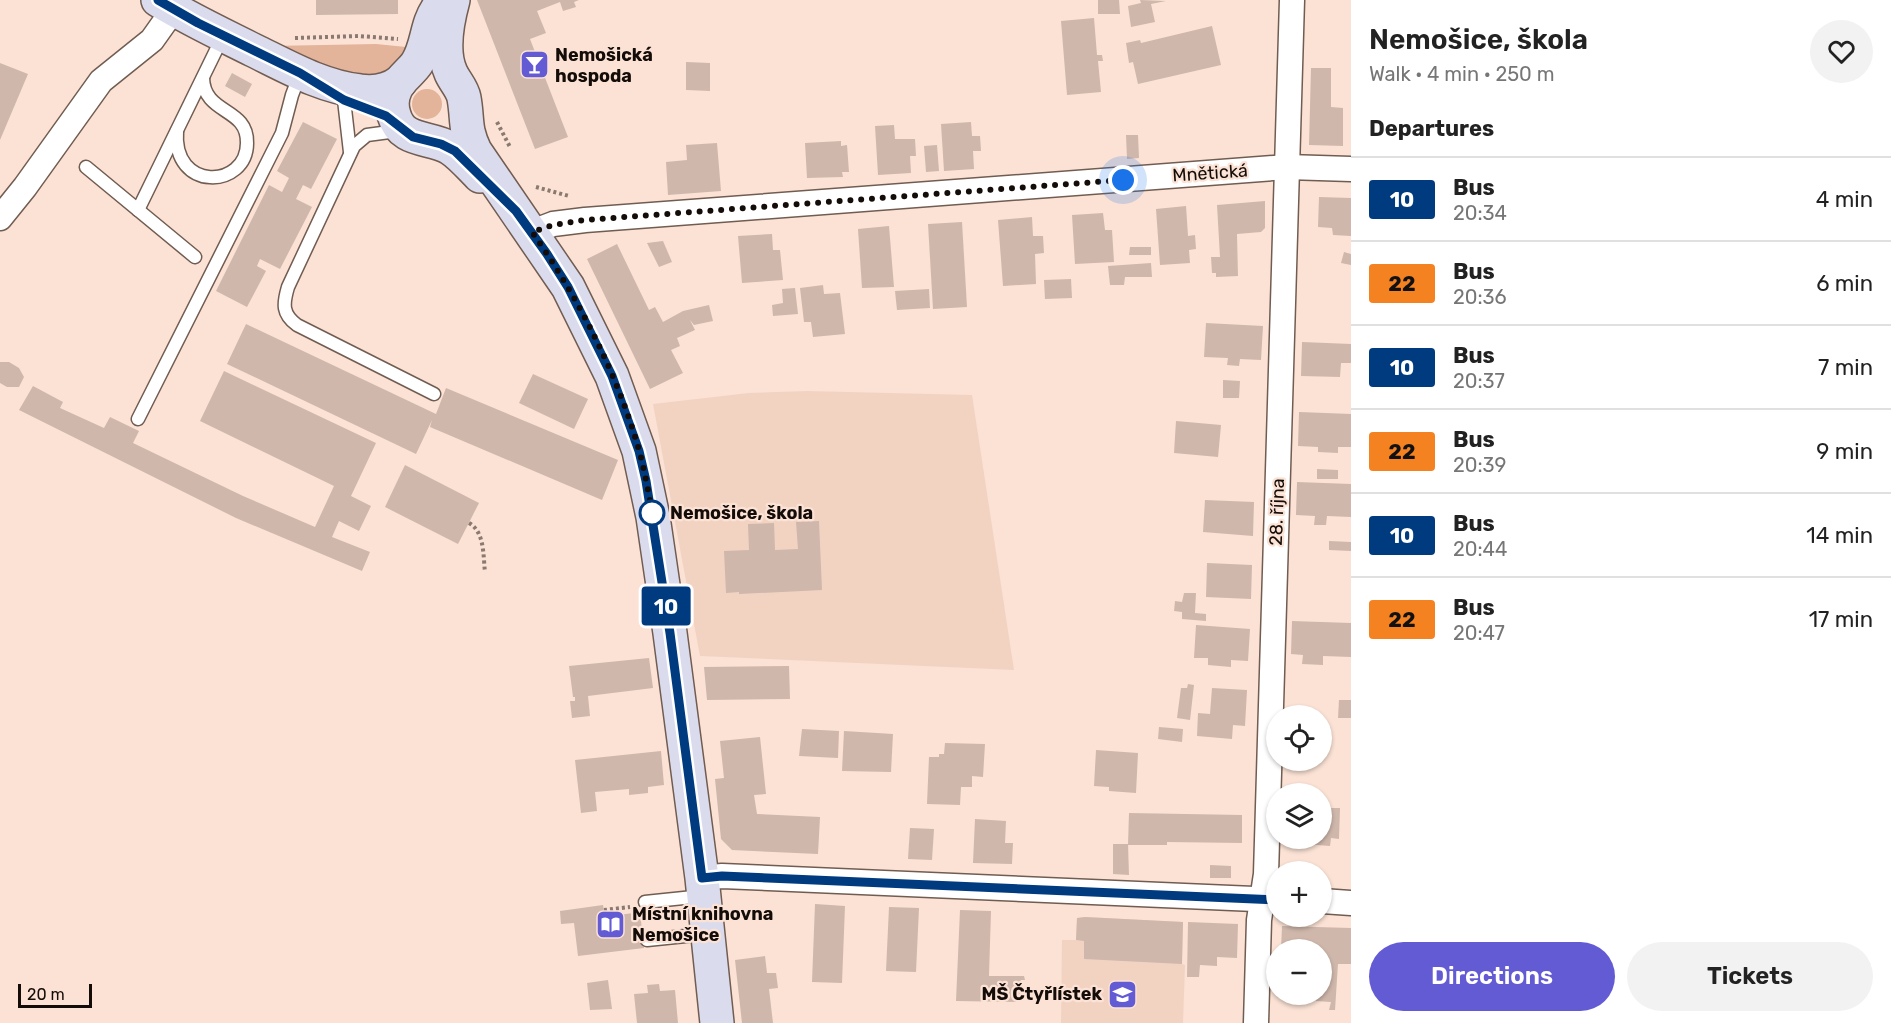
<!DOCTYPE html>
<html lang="en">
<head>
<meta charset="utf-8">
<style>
  :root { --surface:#fff; --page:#f2f2f2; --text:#222; --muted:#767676; --line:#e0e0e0; --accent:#635bd4 }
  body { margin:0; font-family:Rubik,sans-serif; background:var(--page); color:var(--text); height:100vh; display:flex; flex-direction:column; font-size:22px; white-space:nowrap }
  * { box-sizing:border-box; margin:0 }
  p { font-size:20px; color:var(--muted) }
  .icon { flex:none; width:33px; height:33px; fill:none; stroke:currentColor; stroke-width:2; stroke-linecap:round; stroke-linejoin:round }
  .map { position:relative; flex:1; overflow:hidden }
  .details { display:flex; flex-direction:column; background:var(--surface); width:540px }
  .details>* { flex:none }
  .badge { padding:0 12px; border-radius:4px; font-size:21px; line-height:39px }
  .controls { position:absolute; left:1266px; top:705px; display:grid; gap:12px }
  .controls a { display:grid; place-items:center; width:66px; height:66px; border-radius:50%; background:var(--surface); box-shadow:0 2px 4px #0004; font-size:30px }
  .scale { position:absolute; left:18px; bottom:15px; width:74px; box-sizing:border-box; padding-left:6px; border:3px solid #140c08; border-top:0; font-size:16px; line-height:21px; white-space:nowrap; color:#140c08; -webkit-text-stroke:4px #fbe2d5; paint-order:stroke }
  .you { position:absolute; width:30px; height:30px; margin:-15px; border:4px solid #fff; border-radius:50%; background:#1a73e8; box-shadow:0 0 0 9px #1a73e833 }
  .map>.badge { position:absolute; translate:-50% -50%; box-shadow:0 0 0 3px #fff }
  h2 { padding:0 18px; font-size:22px; line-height:54px }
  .round { display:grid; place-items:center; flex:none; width:63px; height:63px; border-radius:32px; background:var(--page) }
  .overview { display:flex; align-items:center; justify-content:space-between; height:102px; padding:0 18px }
  h1 { font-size:28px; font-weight:600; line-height:45px }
  .button { display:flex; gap:12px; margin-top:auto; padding:12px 18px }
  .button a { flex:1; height:69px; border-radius:36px; background:var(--accent); color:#fff; font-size:24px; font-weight:600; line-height:69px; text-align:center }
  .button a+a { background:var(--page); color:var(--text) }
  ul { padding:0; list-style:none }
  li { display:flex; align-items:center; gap:18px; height:84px; padding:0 18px; border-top:2px solid var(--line) }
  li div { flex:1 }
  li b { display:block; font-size:22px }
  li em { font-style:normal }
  li .badge { min-width:66px; font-weight:700; text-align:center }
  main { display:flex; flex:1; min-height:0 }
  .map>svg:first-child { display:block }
  .built { fill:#f2d3c2 }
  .green { fill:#e3b39a }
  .building { fill:#cfb7ab }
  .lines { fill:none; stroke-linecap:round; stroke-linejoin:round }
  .lane-casing { stroke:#715c51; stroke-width:15 }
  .street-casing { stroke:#715c51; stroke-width:27 }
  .secondary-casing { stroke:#715c51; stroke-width:36 }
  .path { stroke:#897970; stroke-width:4; stroke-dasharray:3 3; stroke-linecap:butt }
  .lane { stroke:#fff; stroke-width:12 }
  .street { stroke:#fff; stroke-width:24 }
  .secondary { stroke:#dbdbee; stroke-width:33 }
  .line-casing { stroke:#fff; stroke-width:14 }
  .line { stroke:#003b80; stroke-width:9 }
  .walk { stroke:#140c08; stroke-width:6; stroke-dasharray:0 10.8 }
  .stop-dot { fill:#fff; stroke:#003b80; stroke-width:3 }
  .labels { text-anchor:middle; stroke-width:4.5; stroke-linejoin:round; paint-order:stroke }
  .poi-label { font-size:18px; font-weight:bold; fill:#140c08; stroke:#fbe2d5; text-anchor:start }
  .street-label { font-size:18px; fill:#140c08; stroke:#fbe2d5 }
  .stop-label { font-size:18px; font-weight:bold; fill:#140c08; stroke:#fbe2d5; text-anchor:start }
</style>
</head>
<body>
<main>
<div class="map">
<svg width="1351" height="1023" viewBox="0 0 1351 1023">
  <rect width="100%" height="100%" fill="#fbe2d5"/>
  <!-- built -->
  <g class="built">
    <polygon points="807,391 972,395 1014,670 700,656 653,404 749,393"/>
    <polygon points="1085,917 1183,922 1182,964 1185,965 1183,1023 1061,1023 1062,940 1076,940 1077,918"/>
  </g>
  <!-- green -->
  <g class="green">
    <polygon points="376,44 416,48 372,83 271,46"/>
    <circle cx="427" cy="104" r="15"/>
  </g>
  <!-- building -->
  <g class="building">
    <polygon points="316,0 398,0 398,14 316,15"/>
    <polygon points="477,0 579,0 574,2 576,7 563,11 560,2 537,11 546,33 530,39 568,137 535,149"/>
    <polygon points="1098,0 1119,0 1120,14 1098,14"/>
    <polygon points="1140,0 1166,1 1151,4 1155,22 1131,27 1128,6 1141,3"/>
    <polygon points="1094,18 1097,55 1102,55 1103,61 1098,61 1101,92 1067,95 1061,21"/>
    <polygon points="1212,26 1221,65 1138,84 1133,62 1129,63 1126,43 1140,40 1141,43"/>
    <polygon points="686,62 710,63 710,91 686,90"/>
    <polygon points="0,63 28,74 0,140"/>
    <polygon points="1311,68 1331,68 1331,107 1343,108 1343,146 1309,145"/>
    <polygon points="232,73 252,84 245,97 225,86"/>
    <polygon points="303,122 337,139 311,189 303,185 296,199 312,207 280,269 260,259 257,266 266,271 247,307 216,291 269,185 282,192 289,178 277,171"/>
    <polygon points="971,122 972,136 980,136 981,151 973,151 974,169 944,171 941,124"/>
    <polygon points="894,125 895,139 915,139 916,156 910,156 911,173 878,175 875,126"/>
    <polygon points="1126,135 1138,135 1139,158 1127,159"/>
    <polygon points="841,141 841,146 847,145 849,172 842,172 843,177 807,178 805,143"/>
    <polygon points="717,143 721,191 668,195 666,162 687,160 686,145"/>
    <polygon points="937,145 939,171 926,172 924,146"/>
    <polygon points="1319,197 1351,198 1351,236 1333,235 1332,228 1318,227"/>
    <polygon points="1265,201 1265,228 1261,232 1237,234 1238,276 1216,277 1216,273 1212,273 1211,257 1220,257 1217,205"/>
    <polygon points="1186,206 1188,236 1195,235 1196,249 1189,250 1190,263 1160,265 1156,209"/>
    <polygon points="1103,213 1105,230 1112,230 1114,262 1075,264 1072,215"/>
    <polygon points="1032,217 1033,236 1043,236 1044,253 1035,254 1036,284 1003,286 998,220"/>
    <polygon points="962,222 967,307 933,309 928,224"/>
    <polygon points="889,226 894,287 862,288 858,229"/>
    <polygon points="772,234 773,250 780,250 783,280 742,283 738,236"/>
    <polygon points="663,241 672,262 659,267 647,243"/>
    <polygon points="617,244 649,310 655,307 663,322 683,311 709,305 713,321 694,325 690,320 695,330 677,338 680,346 671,350 683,373 650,389 587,259"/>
    <polygon points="1130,247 1151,247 1151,255 1129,255"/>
    <polygon points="1344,252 1351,254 1351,265 1341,263"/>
    <polygon points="1151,263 1152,277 1125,277 1124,285 1110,285 1108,266"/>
    <polygon points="1071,279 1072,298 1045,299 1044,280"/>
    <polygon points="823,285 824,294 840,293 845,334 813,337 811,322 804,322 800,288"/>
    <polygon points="795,288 798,314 773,316 772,305 783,303 782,289"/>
    <polygon points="929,289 930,308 897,310 895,291"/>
    <polygon points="1206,323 1263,326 1261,360 1240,359 1239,366 1227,365 1228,358 1204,357"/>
    <polygon points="246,324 436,414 446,388 618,460 602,500 430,427 432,420 416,454 227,364"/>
    <polygon points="1302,342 1351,344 1351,363 1341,363 1340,377 1301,376"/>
    <polygon points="0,362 9,362 19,368 24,377 19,387 7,387 0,383"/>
    <polygon points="224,371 376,443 351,496 371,506 359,531 339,521 332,537 370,552 362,571 236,518 19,410 33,386 63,402 60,408 104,428 110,417 139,431 133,443 243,496 315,527 334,486 200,421"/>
    <polygon points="533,374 588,399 574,429 519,403"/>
    <polygon points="1223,380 1240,381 1239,398 1223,398"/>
    <polygon points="1299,412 1351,414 1351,447 1338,447 1338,453 1318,452 1318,447 1298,446"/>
    <polygon points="1176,421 1221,425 1218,457 1174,453"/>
    <polygon points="405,465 479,503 458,544 385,507"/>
    <polygon points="1317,469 1338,470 1338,479 1317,479"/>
    <polygon points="1297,482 1351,484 1351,517 1327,516 1326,525 1314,525 1315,516 1296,515"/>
    <polygon points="1205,500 1254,502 1253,536 1203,532"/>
    <polygon points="819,521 822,590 739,594 739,592 726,593 724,551 749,550 748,524 774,523 775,550 798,549 796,522"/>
    <polygon points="1329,541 1351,542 1351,551 1329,550"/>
    <polygon points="1207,563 1252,565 1251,599 1206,597"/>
    <polygon points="1184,593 1196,593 1195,613 1206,614 1206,621 1182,619 1182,612 1174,611 1175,601 1182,602"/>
    <polygon points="1292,621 1351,623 1351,657 1323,656 1323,665 1302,664 1303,655 1291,654"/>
    <polygon points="1196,625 1250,629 1248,661 1231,660 1231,667 1208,665 1208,658 1194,658"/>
    <polygon points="649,658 653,688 588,696 590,716 572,718 570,701 575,701 575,697 573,697 569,666"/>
    <polygon points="789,666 790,699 707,700 704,667"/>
    <polygon points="1188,684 1194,685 1190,720 1177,718 1181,688 1187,688"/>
    <polygon points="1212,688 1247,690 1245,726 1233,725 1232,739 1197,736 1198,713 1210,714"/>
    <polygon points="1339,700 1351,700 1351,718 1338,718"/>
    <polygon points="1159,727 1183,729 1182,742 1158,739"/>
    <polygon points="802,729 839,731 838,758 799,756"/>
    <polygon points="844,731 893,734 891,772 842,771"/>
    <polygon points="760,737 766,794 754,795 757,814 820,817 818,854 732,850 721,839 715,779 724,778 720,741"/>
    <polygon points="945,743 985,744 983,777 972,776 972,787 961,787 960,805 927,804 929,757 939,757 939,754 944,754"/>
    <polygon points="1096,750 1138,753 1136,793 1109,791 1109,787 1094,786"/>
    <polygon points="661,751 664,785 648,787 648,793 629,795 629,789 595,792 597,811 581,813 575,760"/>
    <polygon points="1322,808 1340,808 1339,839 1331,838 1330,846 1292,843 1292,838 1322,838"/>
    <polygon points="1129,813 1242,815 1242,843 1167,842 1167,845 1128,845"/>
    <polygon points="975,819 1006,821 1005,843 1013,843 1012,864 973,863"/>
    <polygon points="910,828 934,829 932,860 908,859"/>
    <polygon points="1113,844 1128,844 1129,875 1113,874"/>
    <polygon points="1210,865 1231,866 1231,878 1210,878"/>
    <polygon points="815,904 845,906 842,983 812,982"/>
    <polygon points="603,905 605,917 640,912 644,948 578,956 574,923 561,924 560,911"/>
    <polygon points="889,907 919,908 916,972 886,971"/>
    <polygon points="960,910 991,911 989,976 1024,976 1025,980 1021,980 1020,1002 956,1001"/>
    <polygon points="1085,917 1183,922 1182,964 1084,959 1084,941 1076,940 1077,918"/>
    <polygon points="1188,922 1238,924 1237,958 1217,957 1217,966 1200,965 1199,977 1187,977"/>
    <polygon points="1282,926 1351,928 1351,964 1338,964 1335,1010 1329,1010 1331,1002 1316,1001 1316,994 1322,994 1322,950 1281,950"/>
    <polygon points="765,956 767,973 776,973 778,988 769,989 773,1023 742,1023 735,960"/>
    <polygon points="608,980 612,1009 590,1010 587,983"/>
    <polygon points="659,984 660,991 675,990 678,1023 637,1023 634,994 648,993 647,985"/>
  </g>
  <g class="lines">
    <defs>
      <g id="lane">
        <polyline points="344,100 350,152"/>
        <path d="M177 131C172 192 247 189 247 143 248 107 204 115 203 78"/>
        <path d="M397 131 367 135 354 146 288 287C283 304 282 314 297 325L434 394"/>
        <polyline points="86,167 195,257"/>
        <polyline points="138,210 223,36"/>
        <polyline points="138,419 282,133 292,95 300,74"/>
        <polyline points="645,902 703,896"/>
        <polyline points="647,940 705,934"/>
      </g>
      <g id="street">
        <polyline points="0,218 25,187 101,81 152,40 174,9"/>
        <polyline points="532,232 553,224 585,220 1287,167 1351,169"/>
        <polyline points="702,878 722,876 1276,900"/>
        <polyline points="1322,901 1351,903"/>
        <polyline points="1256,1023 1259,920 1266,874 1292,0"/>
      </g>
      <g id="secondary">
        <path d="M158 0C189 19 221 34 253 50 286 66 322 87 360 91 375 93 388 91 400 82"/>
        <path d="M453 0C447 22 441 51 451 73 455 82 462 88 464 98 468 120 464 128 475 151L568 287 612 376 639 451 653 517 670 633 702 878 717 1023"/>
        <path d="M438 8C426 25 428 46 417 63 411 72 401 78 396 88 392 96 391 106 394 115 402 143 429 136 450 148 461 155 471 167 480 176"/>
      </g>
    </defs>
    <!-- lane casing -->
    <use href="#lane" class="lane-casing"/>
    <!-- street casing -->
    <use href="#street" class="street-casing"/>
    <!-- secondary casing -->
    <use href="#secondary" class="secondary-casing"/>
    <!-- path -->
    <g class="path">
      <polyline points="295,38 359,36 398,39"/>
      <polyline points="497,122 510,147"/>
      <polyline points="536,187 569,196"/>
      <path d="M469 523C485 532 483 556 485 572"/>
      <polyline points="604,910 630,907"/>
    </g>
    <!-- lane -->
    <use href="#lane" class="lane"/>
    <!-- street -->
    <use href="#street" class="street"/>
    <!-- secondary -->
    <use href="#secondary" class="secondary"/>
  </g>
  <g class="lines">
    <defs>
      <polyline id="line" points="158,0 198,23 300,73 344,100 386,116 413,137 441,144 455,151 516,211 547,254 568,287 612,376 639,451 646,481 670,633 702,878 722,876 1276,900"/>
    </defs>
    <!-- line casing -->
    <use href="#line" class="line-casing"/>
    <!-- line -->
    <use href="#line" class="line"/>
    <!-- walk -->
    <path class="walk" d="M652 513 653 517C649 495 645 472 639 450 617 373 578 297 532 232L553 225 585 220 1123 180"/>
  </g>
  <!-- icons -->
  <defs>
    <symbol id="bar-square" viewBox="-11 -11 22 22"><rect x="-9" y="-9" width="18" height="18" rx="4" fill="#635bd4" stroke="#fbe2d5"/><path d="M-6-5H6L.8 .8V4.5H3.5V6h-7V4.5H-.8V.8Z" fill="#fff"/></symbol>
    <symbol id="library-square" viewBox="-11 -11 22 22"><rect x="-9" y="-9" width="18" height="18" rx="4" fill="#635bd4" stroke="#fbe2d5"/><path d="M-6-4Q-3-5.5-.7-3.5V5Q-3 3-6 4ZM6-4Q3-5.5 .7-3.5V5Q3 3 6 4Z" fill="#fff"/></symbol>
    <symbol id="school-square" viewBox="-11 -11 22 22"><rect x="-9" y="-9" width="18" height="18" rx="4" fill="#635bd4" stroke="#fbe2d5"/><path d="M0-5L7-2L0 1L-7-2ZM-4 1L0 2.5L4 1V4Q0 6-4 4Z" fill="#fff"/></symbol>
  </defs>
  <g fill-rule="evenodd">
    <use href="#bar-square" x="518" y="48" width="33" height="33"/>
    <use href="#library-square" x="594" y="908" width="33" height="33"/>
    <use href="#school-square" x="1106" y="978" width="33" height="33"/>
  </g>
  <!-- markers -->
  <circle class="stop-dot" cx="652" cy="513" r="12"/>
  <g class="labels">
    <!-- poi labels -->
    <g class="poi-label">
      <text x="555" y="61">Nemošická<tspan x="555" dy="21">hospoda</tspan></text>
      <text x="632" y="920">Místní knihovna<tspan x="632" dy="21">Nemošice</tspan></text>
      <text x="1102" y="1000" text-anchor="end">MŠ Čtyřlístek</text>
    </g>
    <!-- street labels -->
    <g class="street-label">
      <text transform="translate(1210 173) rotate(-4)" y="6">Mnětická</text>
      <text transform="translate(1277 512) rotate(-88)" y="6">28. října</text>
    </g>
    <!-- stop labels -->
    <g class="stop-label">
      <text x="670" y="519">Nemošice, škola</text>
    </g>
  </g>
</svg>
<div class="controls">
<a><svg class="icon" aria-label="locate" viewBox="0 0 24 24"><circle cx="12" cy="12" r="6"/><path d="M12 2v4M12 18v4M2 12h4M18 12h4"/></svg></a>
<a><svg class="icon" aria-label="layers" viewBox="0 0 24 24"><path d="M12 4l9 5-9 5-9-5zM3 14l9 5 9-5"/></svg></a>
<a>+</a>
<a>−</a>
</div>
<div class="scale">20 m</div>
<div class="you" style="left:1123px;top:180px"></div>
<b class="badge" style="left:666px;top:606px;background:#003b80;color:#fff">10</b>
</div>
<section class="details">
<div class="overview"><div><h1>Nemošice, škola</h1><p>Walk · 4 min · 250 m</p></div><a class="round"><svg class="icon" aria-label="heart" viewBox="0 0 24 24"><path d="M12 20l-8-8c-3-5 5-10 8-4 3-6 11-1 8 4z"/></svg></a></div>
<h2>Departures</h2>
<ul>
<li><span class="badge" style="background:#003b80;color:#fff">10</span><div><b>Bus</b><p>20:34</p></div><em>4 min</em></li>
<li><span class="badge" style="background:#f58220;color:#111">22</span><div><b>Bus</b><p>20:36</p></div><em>6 min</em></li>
<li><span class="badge" style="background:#003b80;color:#fff">10</span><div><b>Bus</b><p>20:37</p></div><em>7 min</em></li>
<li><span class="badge" style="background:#f58220;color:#111">22</span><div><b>Bus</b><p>20:39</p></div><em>9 min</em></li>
<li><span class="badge" style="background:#003b80;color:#fff">10</span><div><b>Bus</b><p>20:44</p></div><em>14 min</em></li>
<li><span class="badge" style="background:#f58220;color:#111">22</span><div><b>Bus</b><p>20:47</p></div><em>17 min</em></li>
</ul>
<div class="button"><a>Directions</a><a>Tickets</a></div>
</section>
</main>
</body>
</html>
